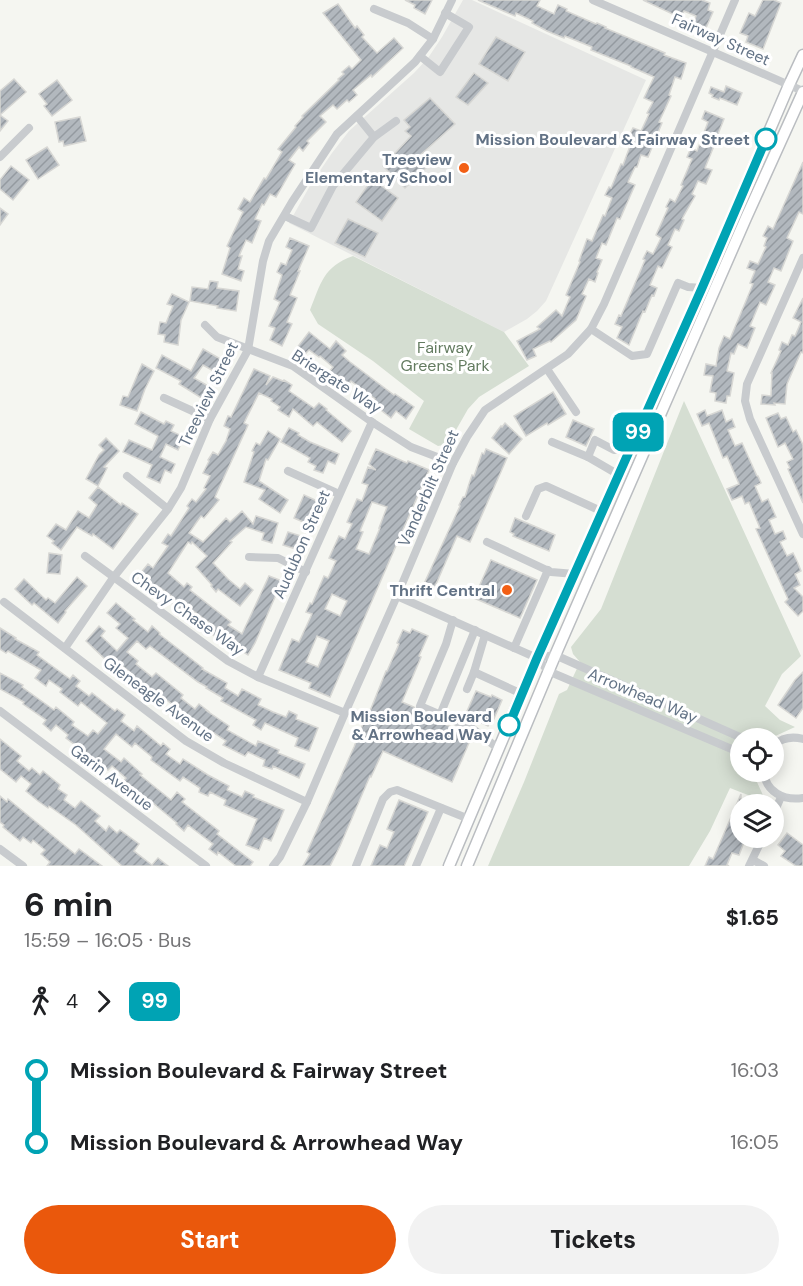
<!DOCTYPE html>
<html lang="en">
<head>
<meta charset="utf-8">
<style>
  :root { --surface:#fff; --page:#f2f2f2; --text:#202124; --muted:#757577; --accent:#ea580c }
  body { margin:0; font-family:"DM Sans",sans-serif; background:var(--page); color:var(--text); height:100vh; display:flex; flex-direction:column; font-size:22px; white-space:nowrap }
  * { box-sizing:border-box; margin:0 }
  p { font-size:20px; color:var(--muted) }
  .icon { flex:none; width:33px; height:33px; fill:none; stroke:currentColor; stroke-width:2; stroke-linecap:round; stroke-linejoin:round }
  .map { position:relative; height:866px; overflow:hidden }
  .side { display:flex; flex-direction:column; background:var(--surface); flex:1 }
  .side>* { flex:none }
  .badge { padding:0 12px; border-radius:9px; font-size:21px; line-height:39px }
  .controls { position:absolute; left:730px; top:728px; display:grid; gap:12px }
  .controls a { display:grid; place-items:center; width:54px; height:54px; border-radius:50%; background:var(--surface); box-shadow:0 3px 15px #0003; font-size:30px }
  .map>.badge { position:absolute; translate:-50% -50%; box-shadow:0 0 0 3px #fff }
  .legs { display:flex; align-items:center; gap:9px; height:66px; padding:0 24px; font-size:20px }
  .legs p { margin-inline-start:auto }
  .overview { display:flex; align-items:center; justify-content:space-between; height:102px; padding:0 24px }
  h1 { font-size:33px; font-weight:700; line-height:45px }
  .action { display:flex; gap:12px; margin-top:auto; padding:12px 24px }
  .action a { flex:1; height:69px; border-radius:36px; background:var(--accent); color:#fff; font-size:24px; font-weight:700; line-height:69px; text-align:center }
  .action a+a { background:var(--page); color:var(--text) }
  ul { padding:0 24px; list-style:none }
  li { display:flex; align-items:center; gap:21px; height:72px; font-size:22px }
  li i { display:grid; place-items:center; width:9px; height:100%; margin:0 8px; background:currentColor }
  li i::after { content:''; width:15px; height:15px; margin:-8px; border:4px solid; border-radius:50%; background:var(--surface) }
  li p { margin-inline-start:auto }
  li:first-child i { background:linear-gradient(#0000 50%,currentColor 0) }
  li:last-child i { background:linear-gradient(currentColor 50%,#0000 0) }
  .map>svg:first-child { display:block }
  .built { fill:#e6e7e5 }
  .green { fill:#d5ded2 }
  .building { fill:url(#building-hatch); stroke:#d7d7d4; stroke-width:1.5; fill-rule:evenodd }
  .lines { fill:none; stroke-linecap:round; stroke-linejoin:round }
  .major-casing { stroke:#babdc1; stroke-width:13 }
  .minor { stroke:#c8cbce; stroke-width:8 }
  .major { stroke:#fff; stroke-width:10 }
  .line-1-casing { stroke:#fff; stroke-width:14 }
  .line-1 { stroke:#00a3b4; stroke-width:9 }
  .stop-1-dot { fill:#fff; stroke:#00a3b4; stroke-width:3 }
  .poi-dot { fill:#f25f15; stroke:#fff; stroke-width:2 }
  .labels { text-anchor:middle; stroke-width:6; stroke-linejoin:round; paint-order:stroke }
  .street-label { font-size:16px; fill:#627285; stroke:#fff }
  .stop-label { font-size:16px; font-weight:bold; fill:#627285; stroke:#fff; text-anchor:end }
  .poi-label { font-size:16px; font-weight:bold; fill:#627285; stroke:#fff; text-anchor:end }
  .park-label { font-size:16px; fill:#647c61; stroke:#fff }
</style>
</head>
<body>
<div class="map">
<svg width="803" height="866" viewBox="0 0 803 866">
  <defs>
    <pattern id="building-hatch" width="6" height="6" patternUnits="userSpaceOnUse" patternTransform="scale(1.5)"><rect width="6" height="6" fill="#b2b8be"/><path d="M-1 1l2-2M0 6l6-6M5 7l2-2" fill="none" stroke="#949aa0"/></pattern>
  </defs>
  <rect width="100%" height="100%" fill="#f5f6f1"/>
  <!-- built -->
  <polygon class="built" points="463,0 472,0 646,80 546,301 537,311 527,319 504,332 289,223 311,184 332,153 349,131 414,73 428,58 442,37"/>
  <!-- green -->
  <g class="green">
    <path d="M353 256 504 332 529 366 479 397 468 409 448 444 438 446 409 429 424 401 373 361 318 324 310 310C321 283 323 267 353 256Z"/>
    <polygon points="684,401 801,656 782,674 765,706 780,720 795,727 771,738 741,738 741,771 752,771 766,802 730,788 710,831 689,866 488,866 524,782 559,694 567,690 580,662 573,654 571,647 601,609"/>
  </g>
  <!-- building -->
  <g class="building">
    <polygon points="405,0 432,0 425,14 414,8 415,5"/>
    <polygon points="478,0 540,0 537,6 554,14 558,5 567,9 566,11 596,24 597,23 606,27 605,28 665,53 664,55 686,63 681,79 675,77 669,95 671,96 659,122 662,123 648,157 641,155 637,167 635,167 628,182 635,185 620,219 617,218 606,245 602,243 596,258 602,260 597,272 598,273 595,282 589,279 582,294 586,296 576,320 551,342 550,341 533,349 536,356 527,360 517,341 540,329 537,327 556,310 562,316 570,297 566,295 580,262 579,261 587,239 592,241 603,215 605,216 612,198 605,195 609,187 611,188 621,164 623,165 633,138 629,136 633,128 641,131 649,114 647,113 653,102 644,98 654,77 631,67 631,66 591,50 592,47 565,36 564,38 547,31 532,23 533,21 516,13 515,16"/>
    <polygon points="643,0 702,0 710,3 708,10 713,12 705,30 693,25 696,16 684,11 681,18"/>
    <polygon points="763,0 774,0 781,3 763,49 746,42 748,36 740,33 749,13 755,16"/>
    <polygon points="338,4 355,28 357,26 364,35 362,37 377,53 394,38 403,48 372,77 371,75 353,90 357,95 349,102 347,100 337,109 333,105 320,116 326,122 307,141 309,143 303,151 299,147 289,160 295,164 276,197 270,194 264,205 262,204 255,219 261,221 256,233 252,243 246,240 239,256 242,256 238,269 244,271 241,281 222,274 230,248 227,246 243,212 238,209 244,198 250,202 264,178 266,179 282,152 278,149 296,127 295,126 303,117 302,116 339,80 338,79 344,74 342,72 349,66 352,69 361,60 323,13"/>
    <polygon points="496,37 525,52 508,81 479,64"/>
    <polygon points="474,73 488,83 468,105 456,97"/>
    <polygon points="14,79 26,92 0,115 8,121 0,131 0,91"/>
    <polygon points="57,80 72,100 52,116 44,106 47,104 39,94"/>
    <polygon points="726,86 742,93 737,105 720,98 719,100 712,97 713,95 709,93 711,87 724,92"/>
    <polygon points="430,98 455,124 418,157 427,167 405,188 383,166 411,136 405,131 410,127 404,120"/>
    <polygon points="705,111 724,119 718,134 722,136 720,143 716,141 705,168 712,170 706,184 698,181 692,194 695,196 682,219 684,220 679,231 675,229 668,245 672,247 662,268 658,266 650,285 657,288 654,296 652,295 645,312 643,311 629,345 617,338 622,327 615,324 619,315 621,316 645,260 643,259 647,251 653,254 661,238 656,235 668,208 666,207 670,199 675,202 683,186 681,185 692,159 687,157 691,148 697,151 708,122 702,119"/>
    <polygon points="80,117 86,141 64,146 63,141 59,142 55,122"/>
    <polygon points="47,147 59,165 38,179 26,160"/>
    <polygon points="803,162 803,214 799,212 787,238 793,241 781,271 774,268 768,282 775,285 766,305 760,302 750,326 755,328 747,348 738,344 734,354 731,353 727,371 734,373 730,396 727,396 726,403 715,401 716,393 710,392 713,376 704,375 706,364 716,366 719,348 724,336 730,339 753,284 750,283 755,271 747,268 750,261 758,264 766,247 764,246 767,238 763,236 768,226 773,229"/>
    <polygon points="11,166 29,180 13,200 0,189 0,180"/>
    <polygon points="372,179 398,198 382,221 356,202"/>
    <polygon points="0,208 8,214 0,225"/>
    <polygon points="348,219 378,233 365,257 335,243"/>
    <polygon points="290,238 309,246 298,271 300,271 290,295 297,298 287,322 292,324 282,346 270,340 275,328 269,326 280,302 274,299 282,275 277,272 281,263 286,265 292,250 286,247"/>
    <polygon points="210,281 218,282 217,288 239,291 236,311 217,308 218,306 190,301 192,287 208,289"/>
    <polygon points="172,294 189,302 181,320 178,345 164,342 165,335 158,334 160,322 166,323 173,306 167,304"/>
    <polygon points="803,298 803,353 801,352 787,384 785,404 774,403 775,405 761,404 762,395 771,396 772,373 771,373 781,351 779,350 782,342 788,345 792,335 795,336 801,322 793,318"/>
    <polygon points="309,332 330,349 336,341 346,351 342,355 350,362 394,395 395,394 414,407 406,419 396,411 391,418 372,403 375,399 351,381 347,387 330,371 333,367 320,356 319,357 309,350 304,355 296,349"/>
    <polygon points="203,349 224,361 217,373 203,365 194,378 210,387 203,399 179,384 181,381 156,368 162,355 191,371"/>
    <polygon points="142,364 154,371 145,389 137,411 120,405 123,396 128,397"/>
    <polygon points="254,369 270,376 266,385 273,377 283,381 284,380 292,385 289,391 314,408 319,403 327,409 326,410 351,431 342,442 317,422 313,426 293,409 289,417 278,410 280,407 271,401 272,399 259,393 244,423 248,425 215,497 219,500 204,518 201,516 189,533 203,542 226,518 230,522 242,511 253,524 256,516 278,523 272,543 262,540 264,533 246,527 230,541 232,542 213,563 228,579 240,589 245,583 253,590 240,606 218,589 216,592 211,586 212,585 196,567 207,556 192,542 191,544 188,542 168,573 184,587 187,583 192,587 190,590 231,622 228,625 242,634 269,576 282,581 255,643 248,655 220,637 218,639 211,633 215,627 192,610 187,616 169,601 173,597 159,587 157,590 139,575 148,564 153,568 168,546 162,543 168,534 171,536 189,508 187,506 192,499 196,502 206,489 204,488 210,476 203,473 209,461 208,460 213,452 218,455 226,441 230,429 224,426 228,416 231,417"/>
    <polygon points="553,392 566,414 548,425 547,423 526,436 514,416"/>
    <polygon points="705,410 707,416 722,410 726,422 732,419 735,427 728,430 735,446 742,443 757,476 758,476 761,483 755,486 762,502 768,499 776,517 769,520 775,534 783,531 786,539 780,542 787,556 793,553 797,561 801,571 795,574 800,585 794,588 803,597 803,611 798,616 785,602 788,599 756,529 760,528 749,502 745,504 742,496 732,500 727,489 739,484 727,456 723,458 709,423 702,426 697,414"/>
    <polygon points="141,412 164,424 166,421 174,425 171,431 184,437 178,450 166,444 160,457 175,464 171,473 165,470 160,483 147,477 152,465 123,452 129,440 152,450 158,436 135,424"/>
    <polygon points="778,413 781,419 786,417 793,432 796,430 803,445 803,503 788,469 790,468 787,462 793,459 785,443 778,447 766,418"/>
    <polygon points="573,420 594,429 586,446 566,437"/>
    <polygon points="505,423 522,439 509,454 492,438 501,426 502,427"/>
    <polygon points="289,428 299,433 298,435 310,442 339,454 335,464 328,461 323,473 314,470 316,466 308,462 310,458 281,442"/>
    <polygon points="268,431 280,439 268,460 266,459 259,481 288,500 280,513 259,499 265,490 244,482 254,452 252,451 256,443 260,445"/>
    <polygon points="106,438 119,451 104,467 107,468 98,486 86,479 99,455 104,450 99,445"/>
    <path d="M376 449 407 463 408 461 429 470 330 697 309 688 311 683 279 670 292 639 299 642 312 614 306 612 310 603 312 604 324 576 328 578 336 561 329 558 339 536 345 539 352 524 347 522 357 499 362 501 368 485 362 483 368 467 376 470 369 464ZM372 502 387 507 379 528H380L369 554 356 549 363 532 360 531ZM332 594 347 601 340 616 325 609ZM317 636 329 641 318 667 306 662Z"/>
    <polygon points="486,449 507,458 470,542 457,536 433,591 423,586 460,506 459,505 463,497 465,497 469,484 472,475 474,476 482,453 484,454"/>
    <polygon points="98,487 121,505 122,503 138,514 113,549 93,534 92,536 77,527 61,550 52,543 54,541 47,536 56,524 66,530 78,511 89,518 97,505 89,498"/>
    <polygon points="304,495 317,501 308,524 294,518"/>
    <polygon points="515,518 555,535 549,551 513,536 514,534 510,532"/>
    <polygon points="288,532 304,537 299,550 283,545"/>
    <polygon points="49,553 62,555 60,574 47,573"/>
    <polygon points="491,560 537,580 520,618 474,598"/>
    <polygon points="77,577 87,586 65,611 66,612 58,623 34,603 32,605 15,589 24,579 46,600 48,598 55,603"/>
    <polygon points="116,603 135,619 133,620 148,632 152,626 160,633 159,634 203,668 202,669 227,683 225,688 238,696 242,689 261,699 258,705 273,712 286,717 289,711 297,715 296,719 318,728 309,751 295,746 298,738 265,723 261,730 253,725 256,720 221,701 223,698 206,688 207,687 198,682 150,646 146,649 137,641 127,652 138,661 136,664 152,677 156,673 183,695 181,698 195,709 199,704 208,711 207,711 229,726 227,730 256,746 258,741 279,750 278,753 305,764 299,778 273,766 272,769 263,766 265,760 248,752 245,756 223,745 226,741 211,731 207,738 175,711 177,708 164,698 160,703 152,697 130,677 132,674 120,664 115,670 107,663 108,662 86,641 99,626 105,631 101,636 117,651 128,638 116,628 120,624 107,613"/>
    <polygon points="0,628 16,638 15,639 39,652 37,655 70,679 73,675 80,681 76,686 89,696 92,693 115,711 117,709 125,715 121,721 134,731 137,726 161,746 163,743 170,749 166,754 180,764 183,759 208,775 229,786 227,790 242,797 245,791 254,795 253,797 284,810 271,841 264,838 259,850 246,845 257,819 224,805 226,800 210,792 208,796 199,792 200,788 183,777 180,781 151,760 152,757 135,743 132,747 116,734 104,749 121,762 124,758 142,774 140,775 171,800 177,792 185,799 182,802 219,831 217,834 253,862 250,866 236,866 218,852 217,855 209,849 213,844 188,825 184,831 176,824 177,823 153,803 153,804 131,786 129,789 122,783 126,778 112,766 108,770 66,738 68,735 56,725 51,731 43,724 46,720 23,704 24,702 0,689 0,673 23,685 22,687 54,710 56,707 74,722 72,725 88,736 93,730 98,734 107,723 81,702 78,706 60,692 62,689 49,680 46,686 35,678 41,670 8,651 6,653 0,649"/>
    <polygon points="412,629 428,636 419,656 421,657 402,702 414,707 417,712 472,736 452,782 383,751 371,777 370,776 340,846 330,866 303,866 310,854 307,852 354,747 368,711 370,711 386,671 387,671 399,644 397,643 403,630 410,633"/>
    <polygon points="803,672 803,708 796,718 778,705 795,680"/>
    <polygon points="476,691 491,697 492,695 502,700 493,721 491,720 488,726 478,721 477,724 464,718"/>
    <polygon points="0,739 21,756 17,761 29,771 32,768 40,775 43,771 60,785 58,789 67,795 64,800 75,808 81,801 100,816 95,821 106,831 109,826 117,833 120,830 139,844 134,851 152,865 158,858 168,866 122,866 76,825 49,806 48,808 38,801 26,791 31,784 21,776 16,782 0,769"/>
    <polygon points="741,794 741,837 746,837 739,855 732,853 727,865 729,866 705,866 709,857 713,859"/>
    <polygon points="0,796 7,802 8,799 75,854 79,849 102,866 47,866 50,862 41,854 45,850 33,840 31,843 23,837 20,841 3,827 4,825 0,822"/>
    <polygon points="399,800 428,812 404,866 371,866 380,845 387,848 394,832 387,829"/>
    <polygon points="787,833 803,845 803,866 796,866 781,856 785,851 778,845"/>
  </g>
  <g class="lines">
    <defs>
      <g id="major">
        <polyline points="449,866 537,658 702,288 789,85 803,55"/>
        <polyline points="467,866 557,651 746,218 803,92"/>
      </g>
    </defs>
    <!-- major casing -->
    <use href="#major" class="major-casing"/>
    <!-- minor -->
    <g class="minor">
      <polyline points="593,0 803,91"/>
      <polyline points="374,9 408,23 433,39"/>
      <polyline points="420,56 440,72 469,27 445,13"/>
      <polyline points="357,116 374,137"/>
      <polyline points="0,157 29,128"/>
      <polyline points="285,216 311,228 333,186 374,137 396,121"/>
      <polyline points="803,258 747,384 745,401 750,419 803,534"/>
      <polyline points="205,325 217,337 293,366 372,422 411,447 453,463"/>
      <polyline points="591,329 632,356 647,354 678,283 688,287 702,288"/>
      <polyline points="547,369 576,412"/>
      <polyline points="164,398 210,419"/>
      <polyline points="552,442 588,457"/>
      <polyline points="288,471 339,494"/>
      <polyline points="619,475 588,457 595,440 614,450 632,447"/>
      <polyline points="127,476 168,509"/>
      <polyline points="526,516 538,489 546,486 603,512"/>
      <polyline points="487,542 551,572 575,574"/>
      <polyline points="85,556 228,661 258,677 345,713"/>
      <polyline points="249,557 278,558 306,572"/>
      <polyline points="397,596 537,658 548,671 741,753"/>
      <polyline points="4,602 186,741 224,763 307,802"/>
      <polyline points="453,620 446,644 420,706 473,729 499,749"/>
      <polyline points="65,648 113,578 168,509 181,488 210,419 248,350 263,261 269,241 292,202 337,134 415,62 433,39 452,0"/>
      <polyline points="514,648 548,570"/>
      <polyline points="537,658 555,655 742,738"/>
      <polyline points="474,672 522,694"/>
      <polyline points="258,677 372,422"/>
      <polyline points="467,689 474,672 485,635"/>
      <polyline points="0,711 206,866"/>
      <polyline points="440,715 475,630"/>
      <path d="M774 745C782 738 792 736 803 739"/>
      <path d="M764 771C765 792 784 801 803 798"/>
      <polyline points="774,813 781,797"/>
      <polyline points="0,849 23,866"/>
      <polyline points="753,860 764,866"/>
      <polyline points="273,866 280,857 307,802 345,713 397,596 453,463 467,437 485,410 568,354 591,329 604,304 735,0"/>
      <polyline points="356,866 383,799 390,792 397,790 469,819"/>
      <polyline points="416,866 441,808"/>
      <polyline points="749,866 763,837"/>
    </g>
    <!-- major -->
    <use href="#major" class="major"/>
  </g>
  <g class="lines">
    <defs>
      <polyline id="line-1" points="509,725 537,658 702,288 766,139"/>
    </defs>
    <!-- line-1 casing -->
    <use href="#line-1" class="line-1-casing"/>
    <!-- line-1 -->
    <use href="#line-1" class="line-1"/>
  </g>
  <!-- markers -->
  <g class="stop-1-dot">
    <circle cx="766" cy="139" r="10"/>
    <circle cx="509" cy="725" r="10"/>
  </g>
  <g class="poi-dot">
    <circle cx="464" cy="168" r="6"/>
    <circle cx="507" cy="590" r="6"/>
  </g>
  <g class="labels">
    <!-- street labels -->
    <g class="street-label">
      <text transform="translate(721 39) rotate(24)" y="6">Fairway Street</text>
      <text transform="translate(337 381) rotate(33)" y="6">Briergate Way</text>
      <text transform="translate(208 394) rotate(-64)" y="6">Treeview Street</text>
      <text transform="translate(428 488) rotate(-66)" y="6">Vanderbilt Street</text>
      <text transform="translate(301 544) rotate(-66)" y="6">Audubon Street</text>
      <text transform="translate(188 613) rotate(35)" y="6">Chevy Chase Way</text>
      <text transform="translate(643 695) rotate(23)" y="6">Arrowhead Way</text>
      <text transform="translate(159 699) rotate(36)" y="6">Gleneagle Avenue</text>
      <text transform="translate(112 777) rotate(37)" y="6">Garin Avenue</text>
    </g>
    <!-- stop labels -->
    <g class="stop-label">
      <text x="750" y="145">Mission Boulevard &amp; Fairway Street</text>
      <text x="492" y="722">Mission Boulevard<tspan x="492" dy="18">&amp; Arrowhead Way</tspan></text>
    </g>
    <!-- poi labels -->
    <g class="poi-label">
      <text x="452" y="165">Treeview<tspan x="452" dy="18">Elementary School</tspan></text>
      <text x="495" y="596">Thrift Central</text>
    </g>
    <!-- park labels -->
    <g class="park-label">
      <text x="445" y="353">Fairway<tspan x="445" dy="18">Greens Park</tspan></text>
    </g>
  </g>
</svg>
<div class="controls">
<a><svg class="icon" aria-label="locate" viewBox="0 0 24 24"><circle cx="12" cy="12" r="6"/><path d="M12 2v4M12 18v4M2 12h4M18 12h4"/></svg></a>
<a><svg class="icon" aria-label="layers" viewBox="0 0 24 24"><path d="M12 4l9 5-9 5-9-5zM3 14l9 5 9-5"/></svg></a>
</div>
<b class="badge" style="left:638px;top:432px;background:#00a3b4;color:#fff">99</b>
</div>
<section class="side">
<div class="overview"><div><h1>6 min</h1><p>15:59 – 16:05 · Bus</p></div><b>$1.65</b></div>
<div class="legs"><svg class="icon" aria-label="walk" viewBox="0 0 24 24"><circle cx="13" cy="4" r="2"/><path d="M13 8l-2 6 4 7M11 14l-3 7M7 12l3-4h3l4 4"/></svg>4<svg class="icon" aria-label="forward" viewBox="0 0 24 24"><path d="M9 5l7 7-7 7"/></svg><b class="badge" style="background:#00a3b4;color:#fff">99</b></div>
<ul>
<li><i style="color:#00a3b4"></i><b>Mission Boulevard &amp; Fairway Street</b><p>16:03</p></li>
<li><i style="color:#00a3b4"></i><b>Mission Boulevard &amp; Arrowhead Way</b><p>16:05</p></li>
</ul>
<div class="action"><a>Start</a><a>Tickets</a></div>
</section>
</body>
</html>
